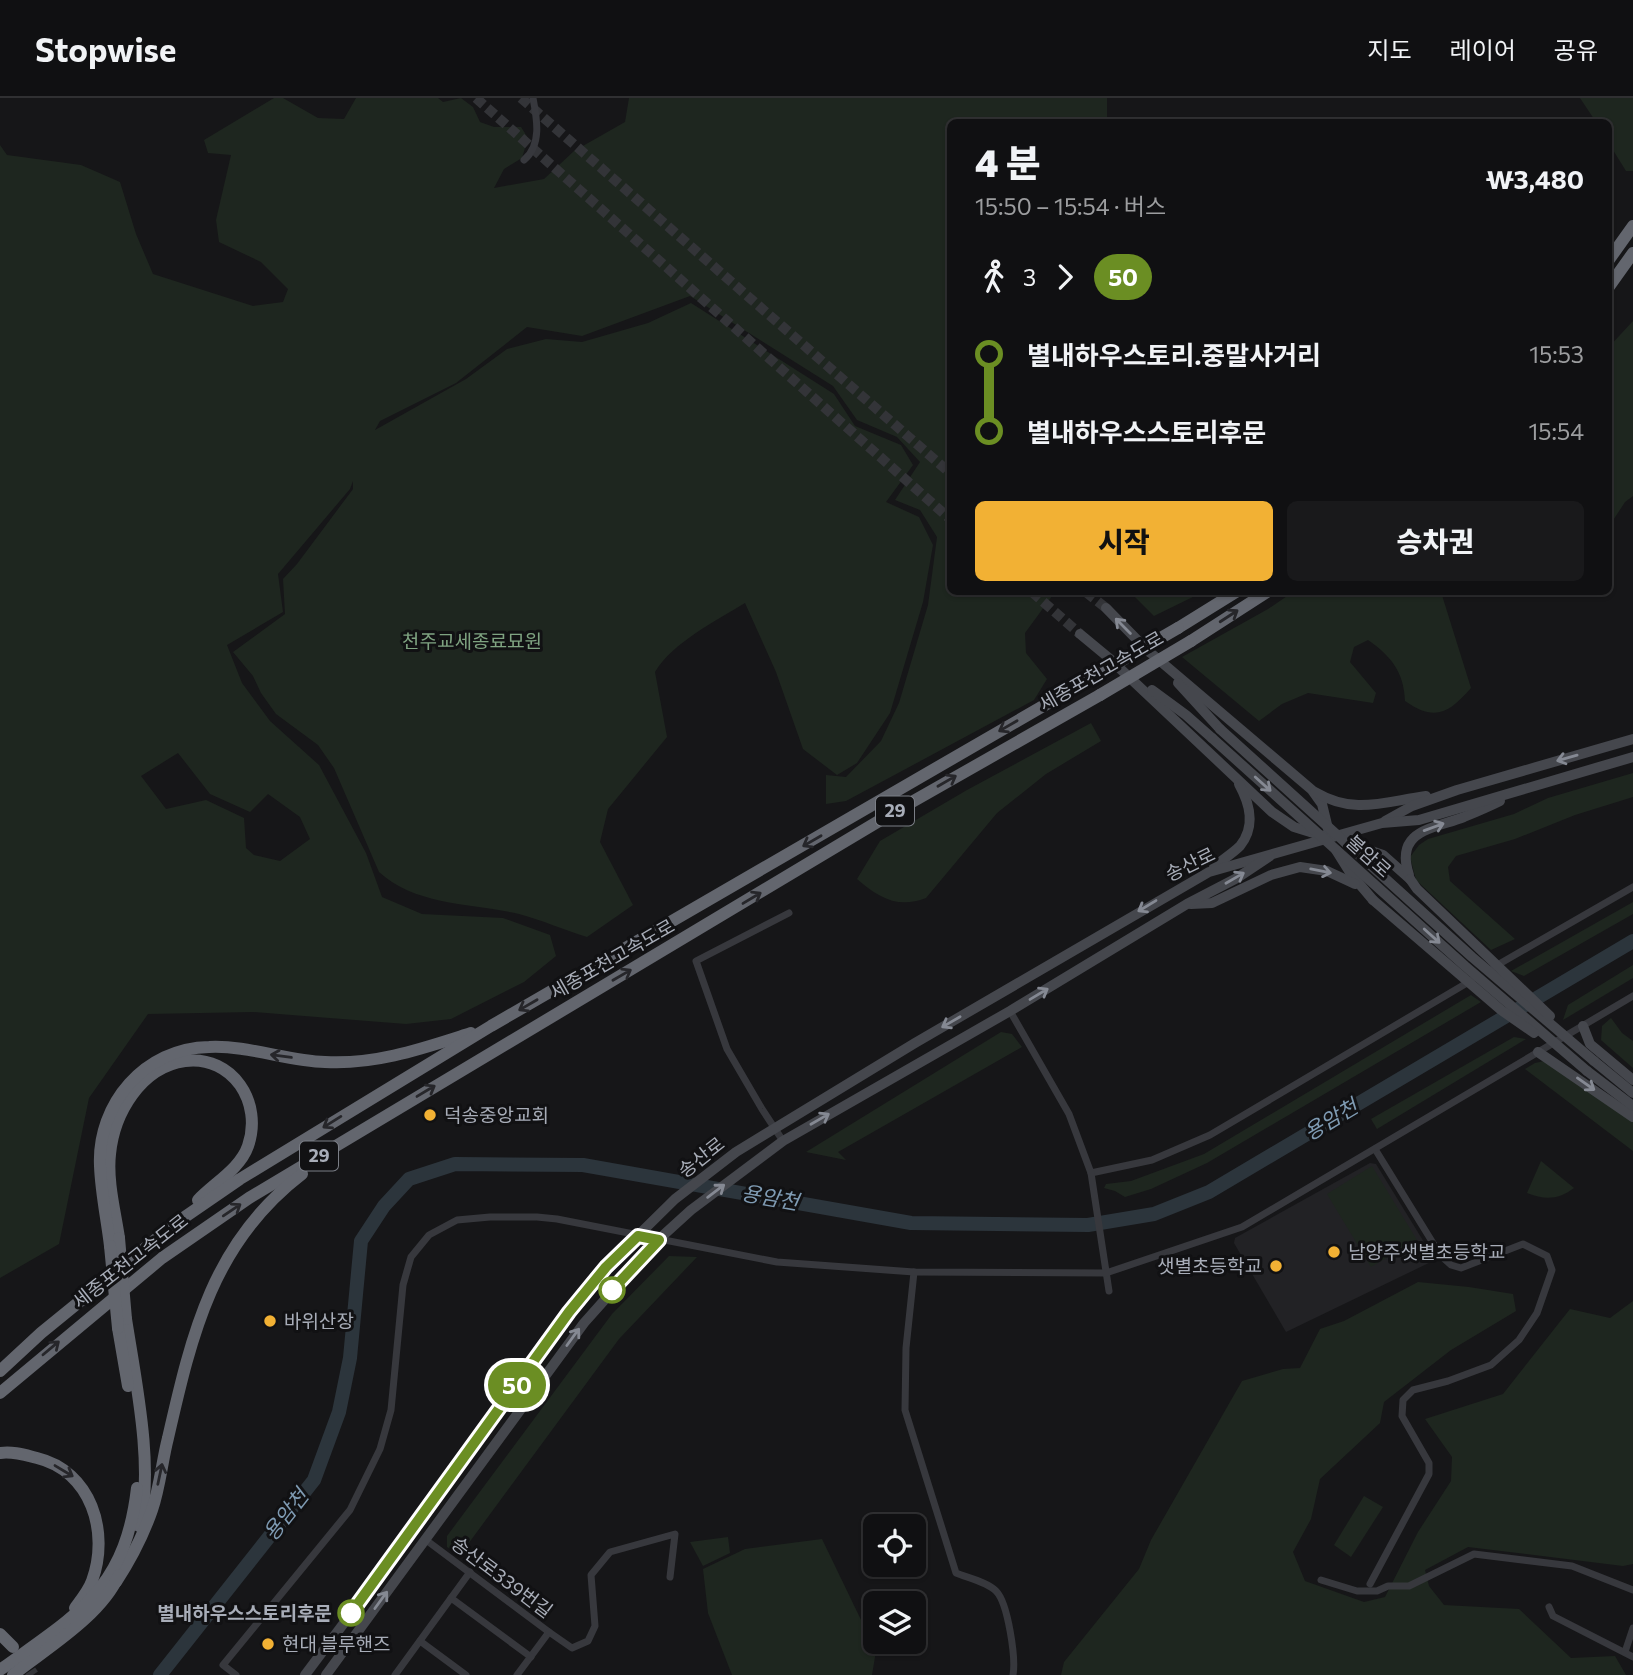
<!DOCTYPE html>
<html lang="ko">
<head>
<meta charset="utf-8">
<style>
  :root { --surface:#101012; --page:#19191b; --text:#f1f3f6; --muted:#9c9d9f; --line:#303032; --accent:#f2b134 }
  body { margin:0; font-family:Commissioner,"Noto Sans KR",sans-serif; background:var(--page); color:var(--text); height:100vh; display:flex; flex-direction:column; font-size:26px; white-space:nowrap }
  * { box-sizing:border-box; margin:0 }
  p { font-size:23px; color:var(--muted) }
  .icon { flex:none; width:38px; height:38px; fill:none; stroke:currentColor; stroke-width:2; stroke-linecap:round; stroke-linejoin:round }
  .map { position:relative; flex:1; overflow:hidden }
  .panel { position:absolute; left:947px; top:21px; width:665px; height:476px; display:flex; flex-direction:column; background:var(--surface); border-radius:10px; box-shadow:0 2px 5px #0004,0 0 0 2px var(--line) }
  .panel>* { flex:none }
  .badge { padding:0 14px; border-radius:23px; font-size:24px; line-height:46px }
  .fabs { position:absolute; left:863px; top:1416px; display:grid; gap:14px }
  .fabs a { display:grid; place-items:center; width:63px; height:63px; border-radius:10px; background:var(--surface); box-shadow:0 2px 5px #0004,0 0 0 2px var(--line); font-size:35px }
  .map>.badge { position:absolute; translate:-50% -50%; box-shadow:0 0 0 4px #fff }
  .legs { display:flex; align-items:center; gap:10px; height:77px; padding:0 28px; font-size:23px }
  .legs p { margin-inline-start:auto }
  .summary { display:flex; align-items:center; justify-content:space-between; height:119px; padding:0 28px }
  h1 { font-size:38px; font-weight:800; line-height:52px }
  .primary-button { display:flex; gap:14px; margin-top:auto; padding:14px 28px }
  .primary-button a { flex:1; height:80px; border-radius:10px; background:var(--accent); color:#111; font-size:28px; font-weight:800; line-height:80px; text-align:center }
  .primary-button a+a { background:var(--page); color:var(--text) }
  ul { padding:0 28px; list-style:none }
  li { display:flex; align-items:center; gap:24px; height:77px; font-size:26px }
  li i { display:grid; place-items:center; width:10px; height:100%; margin:0 9px; background:currentColor }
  li i::after { content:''; width:18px; height:18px; margin:-9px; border:5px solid; border-radius:50%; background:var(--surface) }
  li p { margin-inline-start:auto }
  li:first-child i { background:linear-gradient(#0000 50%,currentColor 0) }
  li:last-child i { background:linear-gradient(currentColor 50%,#0000 0) }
  header { display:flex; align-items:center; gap:42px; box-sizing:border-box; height:98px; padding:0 35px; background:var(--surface); border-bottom:2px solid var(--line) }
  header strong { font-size:33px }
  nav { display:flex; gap:38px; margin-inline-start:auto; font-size:24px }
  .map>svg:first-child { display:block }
  .built { fill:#222225 }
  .green { fill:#1e261f; fill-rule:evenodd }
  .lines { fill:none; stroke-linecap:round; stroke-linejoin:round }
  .river { stroke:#2c353c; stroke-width:14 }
  .secondary-tunnel { stroke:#333438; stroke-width:10; stroke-dasharray:10 5; stroke-linecap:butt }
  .highway-tunnel { stroke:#333438; stroke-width:12; stroke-dasharray:12 6; stroke-linecap:butt }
  .street { stroke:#37383d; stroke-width:7 }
  .secondary { stroke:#45474d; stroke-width:10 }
  .highway { stroke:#63666e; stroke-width:12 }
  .secondary-bridge { stroke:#45474d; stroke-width:10 }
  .highway-bridge { stroke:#63666e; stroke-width:12 }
  .oneway { stroke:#26262a }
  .oneway2 { stroke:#858993 }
  .line-1-casing { stroke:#fff; stroke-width:16 }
  .line-1 { stroke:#6b8e23; stroke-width:10 }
  .poi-dot { fill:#f2b134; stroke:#111113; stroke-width:2.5 }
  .stop-1-dot { fill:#fff; stroke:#6b8e23; stroke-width:3.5 }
  .labels { text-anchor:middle; stroke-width:6; stroke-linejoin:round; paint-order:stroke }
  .shield { fill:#111113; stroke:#7b7e86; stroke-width:2 }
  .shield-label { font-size:18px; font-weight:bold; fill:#a8adb8 }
  .park-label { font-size:19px; fill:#7fa381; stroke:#111113 }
  .street-label { font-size:19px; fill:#a8adb8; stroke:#111113 }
  .poi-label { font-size:19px; fill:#a8adb8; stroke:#111113; text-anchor:start }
  .stop-label { font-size:19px; font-weight:bold; fill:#a8adb8; stroke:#111113; text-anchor:end }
  .water-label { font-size:21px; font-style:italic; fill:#7f9bb3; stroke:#111113 }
</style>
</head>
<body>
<header>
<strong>Stopwise</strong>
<nav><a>지도</a><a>레이어</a><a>공유</a></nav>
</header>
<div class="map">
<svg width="1633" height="1577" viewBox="0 0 1633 1577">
  <rect width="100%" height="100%" fill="#161618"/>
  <!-- built -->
  <polygon class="built" points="1370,1065 1376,1066 1435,1162 1286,1234 1234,1145 1235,1140"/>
  <!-- green -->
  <g class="green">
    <path d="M274 0H283L318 20 344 21 356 0H438L443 4 461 0 473 9 480 24 494 29H521L528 40 522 60 504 71 494 90 544 81 574 53 625 24 629 0H1107V24H950V494H1055L1025 535 1026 555 1047 581 1034 602 846 703 826 706V677L846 679 881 643 899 605 928 507 937 439 920 412 895 402 920 364 897 339 857 322 833 288 690 198 582 238 527 229 456 285 380 323 375 332 466 281 507 251 546 241 582 244 648 225 691 205 834 296 855 328 901 347 913 367 886 404 919 419 933 447 923 504 890 615 857 665 837 677 803 651 776 574 745 505C717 522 672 545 655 574L667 639 608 711 600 744 633 807 587 839C564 832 542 822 519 816 472 805 416 808 379 774L334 670 318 647 276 616 261 595 253 578 233 554 285 516 283 481 297 466 353 391V383L350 391 278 476 283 514 227 547 242 585 270 623 319 667 366 755 382 799 422 816 503 820 550 837 556 858 524 884 451 921 406 926 253 914 148 916 89 1000 59 1146 0 1180V47L7 57 81 67 120 84 136 136 153 176 253 208 283 204 288 191 261 164 219 144 216 122 231 57 208 55 204 42ZM178 655 210 696 250 714 268 696 300 719 310 741 280 763 254 757 246 750 244 720 206 702 166 711 141 678Z"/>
    <polygon points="1580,0 1633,0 1633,73 1626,73 1608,44 1608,24 1596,24"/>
    <polygon points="1633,223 1633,398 1625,404 1608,430 1608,250"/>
    <polygon points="1130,494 1203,494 1154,518"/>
    <path d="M1293 494H1441L1471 590C1449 615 1435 624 1405 603 1404 574 1391 558 1368 542L1354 549 1350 564 1376 595 1373 605 1308 595 1282 606 1259 623 1182 559 1268 511Z"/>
    <path d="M1091 625 1101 643 1046 676 997 715 926 800C898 811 879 800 857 781L880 743 967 692Z"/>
    <polygon points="1633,675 1633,699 1575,717 1515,741 1456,758 1448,769 1450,783 1515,841 1491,852 1416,782 1410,759 1419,747 1428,741 1514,716 1548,700"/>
    <polygon points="1633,804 1633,816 1524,878 1511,873"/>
    <polygon points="1633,867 1633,880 1563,922 1568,907"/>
    <polygon points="1471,897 1481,904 1207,1065 1151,1091 1125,1099 1115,1093 1104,1090 1106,1086 1131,1083 1204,1056"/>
    <polygon points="1611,920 1622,935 1633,943 1633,970 1601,942 1602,928"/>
    <polygon points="1001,934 1012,936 1022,949 838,1054 846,1062 806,1054"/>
    <polygon points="1514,939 1526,941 1377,1031 1371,1021"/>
    <polygon points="1544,963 1558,971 1633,1024 1633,1053 1525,971 1535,965"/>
    <path d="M1541 1063 1574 1090C1558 1102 1545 1102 1527 1095Z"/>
    <polygon points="1372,1068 1417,1142 1371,1169 1327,1096"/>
    <polygon points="669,1158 697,1159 619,1241 460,1457 447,1449 447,1438 612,1216"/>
    <polygon points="1418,1184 1469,1189 1513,1196 1516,1213 1451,1252 1384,1304 1380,1325 1320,1381 1311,1421 1293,1454 1305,1483 1364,1504 1385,1499 1418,1434 1451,1383 1452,1359 1425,1321 1503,1296 1570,1211 1610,1220 1633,1203 1633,1466 1623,1468 1468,1449 1425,1472 1429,1488 1444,1507 1519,1511 1571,1560 1615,1558 1626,1577 1061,1577 1064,1564 1139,1471 1151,1442 1242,1283 1283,1271 1300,1270 1320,1231 1344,1223"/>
    <polygon points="1364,1398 1383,1409 1351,1459 1334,1447"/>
    <polygon points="728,1439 730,1455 703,1468 690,1444"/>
    <polygon points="822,1441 876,1553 872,1577 732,1577 708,1515 703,1471 745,1451"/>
  </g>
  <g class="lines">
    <!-- river -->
    <polyline class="river" points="160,1577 314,1382 339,1314 350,1260 361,1143 384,1108 409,1081 455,1066 583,1067 911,1125 1088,1127 1154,1116 1209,1094 1633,843"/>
    <!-- secondary-tunnel -->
    <g class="secondary-tunnel">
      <polyline points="476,0 950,421"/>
      <polyline points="521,0 950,375"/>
      <polyline points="1032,494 1080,536"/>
      <polyline points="1086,494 1106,510"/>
    </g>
    <!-- highway-tunnel -->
    <polyline class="highway-tunnel" points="20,1558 33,1577"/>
    <!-- street -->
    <g class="street">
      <path d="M524 62C542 47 537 21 533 0"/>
      <polyline points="1494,869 1633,789"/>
      <polyline points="1010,913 1069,1016 1091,1075 1152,1062 1210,1037 1472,882"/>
      <polyline points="783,1043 762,1011 727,951 696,863 789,815"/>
      <polyline points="1091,1075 1109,1193"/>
      <path d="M914 1174 906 1250 905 1312 956 1475C968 1480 987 1484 996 1493 1008 1505 1016 1560 1013 1577"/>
      <polyline points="426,1442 549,1534 517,1577"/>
      <polyline points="1321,1482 1357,1493 1377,1493 1388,1488 1409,1488 1474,1456 1572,1468 1633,1492"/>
      <polyline points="1370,1486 1429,1376 1429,1365 1402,1318 1403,1302 1413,1292 1448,1283 1491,1267 1519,1242 1537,1215 1552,1172 1547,1158 1523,1146 1461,1170 1451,1167 1441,1158 1375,1051"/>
      <polyline points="451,1500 531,1559"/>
      <polyline points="1549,1509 1553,1518 1633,1559"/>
      <polyline points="549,1534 572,1550 588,1543 595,1528 591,1477 610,1454 675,1436 670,1479"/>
      <polyline points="420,1543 466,1577"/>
      <polyline points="1625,1554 1633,1530"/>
      <polyline points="236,1577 223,1567 350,1412 380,1351 391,1312 403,1187 411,1159 429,1137 457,1122 490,1119 537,1119 557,1121 777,1164 914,1174 1106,1175 1242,1129 1633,898"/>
      <polyline points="395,1577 470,1474"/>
    </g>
    <!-- secondary -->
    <g class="secondary">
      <polyline points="1106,510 1149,554"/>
      <polyline points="1080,536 1115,565"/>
      <polyline points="1146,551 1312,692 1322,706 1329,735"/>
      <polyline points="1112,563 1272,714 1294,729 1323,738"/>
      <polyline points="1178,585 1220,631"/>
      <polyline points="1152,592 1186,617 1212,640"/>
      <path d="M1315 694C1354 717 1383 704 1426 698"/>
      <polyline points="1385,723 1412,708 1457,692 1633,641"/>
      <polyline points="1345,744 1383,757 1410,781"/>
      <polyline points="1336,752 1351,776 1373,802"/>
      <path d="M1214 769C1222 762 1233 755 1240 748 1256 728 1250 706 1239 686"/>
      <path d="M1409 777C1394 732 1433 731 1464 719 1476 714 1488 709 1500 703"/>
      <polyline points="1191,806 1212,805 1271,777 1300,769 1327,773 1355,786"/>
      <polyline points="1583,928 1590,946 1633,982"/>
      <polyline points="1538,954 1633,1019"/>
      <polyline points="1594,963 1633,995"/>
      <polyline points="1587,973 1633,1008"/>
      <polyline points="305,1577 413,1433 569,1214 606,1169 675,1101 736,1054 915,945 1209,774 1382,725 1419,722 1633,659"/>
      <polyline points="326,1577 584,1225 658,1142 691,1112 783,1043 1010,913 1187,806 1237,780 1270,758"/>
    </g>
    <!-- highway -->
    <g class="highway">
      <polyline points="1608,163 1633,128"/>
      <polyline points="1608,190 1633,155"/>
      <polyline points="1178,530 1236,494"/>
      <polyline points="1191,543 1267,494"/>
      <path d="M119 1140C115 1113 107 1083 110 1056 114 1015 141 969 185 963 233 957 263 1005 248 1048 240 1071 214 1085 198 1102"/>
      <path d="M110 1148C107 1122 101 1095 100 1068 97 1006 145 950 209 949 247 947 288 963 325 964 376 967 424 950 471 935"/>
      <path d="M126 1221C135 1279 155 1373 139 1428"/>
      <polyline points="118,1230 128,1288"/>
      <polyline points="0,1273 41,1235 176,1125 240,1081 491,928 1088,582"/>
      <polyline points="0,1295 162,1160 249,1100 889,717 1100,597"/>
      <path d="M0 1355C13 1353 25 1357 37 1360 91 1373 110 1434 92 1483 89 1492 81 1502 75 1510"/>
      <path d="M116 1484C131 1461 143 1438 152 1412 160 1389 162 1363 168 1340 192 1235 213 1144 302 1076"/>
      <polyline points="0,1536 13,1549"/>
      <path d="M0 1572C77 1516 125 1493 137 1390"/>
      <path d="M13 1577C47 1550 101 1518 119 1477"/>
    </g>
    <!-- secondary-bridge -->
    <g class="secondary-bridge">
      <polyline points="1220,631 1472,859 1594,963"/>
      <polyline points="1212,640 1465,868 1587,973"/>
      <polyline points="1410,781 1417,791 1550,918"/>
      <polyline points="1373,802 1501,912 1534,935"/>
    </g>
    <!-- highway-bridge -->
    <g class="highway-bridge">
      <polyline points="1088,582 1178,530"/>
      <polyline points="1100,597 1191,543"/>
      <polyline points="119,1140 126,1221"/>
      <polyline points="110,1148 118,1230"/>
    </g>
  </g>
  <!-- one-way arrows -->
  <defs><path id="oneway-shaft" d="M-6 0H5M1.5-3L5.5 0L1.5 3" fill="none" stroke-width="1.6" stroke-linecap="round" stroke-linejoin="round" transform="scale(1.75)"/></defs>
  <g class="oneway">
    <use href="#oneway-shaft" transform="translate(1229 518) rotate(-33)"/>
    <use href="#oneway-shaft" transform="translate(1008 628) rotate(150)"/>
    <use href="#oneway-shaft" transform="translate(947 683) rotate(-30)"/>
    <use href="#oneway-shaft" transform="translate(812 743) rotate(150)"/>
    <use href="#oneway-shaft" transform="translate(752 800) rotate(-31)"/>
    <use href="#oneway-shaft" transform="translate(622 877) rotate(-30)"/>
    <use href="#oneway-shaft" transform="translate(528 907) rotate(150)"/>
    <use href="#oneway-shaft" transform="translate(281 958) rotate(-172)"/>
    <use href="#oneway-shaft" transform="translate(426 993) rotate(-31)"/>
    <use href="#oneway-shaft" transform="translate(332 1024) rotate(148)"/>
    <use href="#oneway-shaft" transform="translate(232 1112) rotate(-34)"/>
    <use href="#oneway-shaft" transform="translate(51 1250) rotate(-40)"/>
    <use href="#oneway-shaft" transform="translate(64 1373) rotate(31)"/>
    <use href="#oneway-shaft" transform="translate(160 1376) rotate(-78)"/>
  </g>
  <g class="oneway2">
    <use href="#oneway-shaft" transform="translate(1123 528) rotate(-135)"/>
    <use href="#oneway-shaft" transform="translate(1567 660) rotate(164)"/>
    <use href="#oneway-shaft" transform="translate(1263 686) rotate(42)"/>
    <use href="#oneway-shaft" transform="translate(1434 729) rotate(-20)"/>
    <use href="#oneway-shaft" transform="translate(1321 773) rotate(11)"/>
    <use href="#oneway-shaft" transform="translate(1235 780) rotate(-30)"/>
    <use href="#oneway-shaft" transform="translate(1147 808) rotate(149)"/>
    <use href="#oneway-shaft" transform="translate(1432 838) rotate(42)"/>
    <use href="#oneway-shaft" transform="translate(1039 896) rotate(-31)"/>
    <use href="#oneway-shaft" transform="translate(951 924) rotate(150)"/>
    <use href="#oneway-shaft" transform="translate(1586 986) rotate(35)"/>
    <use href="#oneway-shaft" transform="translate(820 1021) rotate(-30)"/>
    <use href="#oneway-shaft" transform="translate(716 1093) rotate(-37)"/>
    <use href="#oneway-shaft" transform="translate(573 1239) rotate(-54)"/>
    <use href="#oneway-shaft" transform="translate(381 1502) rotate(-54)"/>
  </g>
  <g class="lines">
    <defs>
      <polyline id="line-1" points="351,1515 569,1214 606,1169 638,1138 659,1142 612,1192"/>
    </defs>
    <!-- line-1 casing -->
    <use href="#line-1" class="line-1-casing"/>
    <!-- line-1 -->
    <use href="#line-1" class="line-1"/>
  </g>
  <!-- markers -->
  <g class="poi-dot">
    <circle cx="430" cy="1017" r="7"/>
    <circle cx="1334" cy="1154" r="7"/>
    <circle cx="1276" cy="1168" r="7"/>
    <circle cx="270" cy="1223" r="7"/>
    <circle cx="268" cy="1546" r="7"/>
  </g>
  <g class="stop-1-dot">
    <circle cx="612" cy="1192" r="12"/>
    <circle cx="351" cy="1515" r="12"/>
  </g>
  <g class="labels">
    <!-- shield labels -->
    <g class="shield">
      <rect x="876" y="698.5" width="38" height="29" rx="5"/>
      <rect x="300" y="1043.5" width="38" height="29" rx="5"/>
    </g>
    <g class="shield-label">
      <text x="895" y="719">29</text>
      <text x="319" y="1064">29</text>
    </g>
    <!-- park labels -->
    <g class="park-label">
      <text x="472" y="550">천주교세종료묘원</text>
    </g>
    <!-- street labels -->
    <g class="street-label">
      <text transform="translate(1101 573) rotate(-30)" y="7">세종포천고속도로</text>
      <text transform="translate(1369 758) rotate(42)" y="7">불암로</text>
      <text transform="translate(1190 766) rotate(-26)" y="7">송산로</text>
      <text transform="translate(612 861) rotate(-30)" y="7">세종포천고속도로</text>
      <text transform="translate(701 1059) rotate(-38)" y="7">송산로</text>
      <text transform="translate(130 1163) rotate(-38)" y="7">세종포천고속도로</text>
      <text transform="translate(502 1479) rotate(37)" y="7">송산로339번길</text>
    </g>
    <!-- poi labels -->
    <g class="poi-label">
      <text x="444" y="1024">덕송중앙교회</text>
      <text x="1348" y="1161">남양주샛별초등학교</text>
      <text x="1262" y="1175" text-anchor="end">샛별초등학교</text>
      <text x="284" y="1230">바위산장</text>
      <text x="282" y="1553">현대 블루핸즈</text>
    </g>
    <!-- stop labels -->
    <g class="stop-label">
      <text x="332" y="1522">별내하우스스토리후문</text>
    </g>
    <!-- water labels -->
    <g class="water-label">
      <text transform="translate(1331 1022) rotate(-31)" y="7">용암천</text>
      <text transform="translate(770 1100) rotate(10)" y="7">용암천</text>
      <text transform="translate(286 1417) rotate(-52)" y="7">용암천</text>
    </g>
  </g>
</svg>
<div class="fabs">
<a><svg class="icon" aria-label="locate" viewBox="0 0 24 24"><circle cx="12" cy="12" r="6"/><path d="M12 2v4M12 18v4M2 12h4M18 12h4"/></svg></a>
<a><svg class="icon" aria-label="layers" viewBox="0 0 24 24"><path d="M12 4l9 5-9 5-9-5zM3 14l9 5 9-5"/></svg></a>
</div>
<b class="badge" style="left:517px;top:1287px;background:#6b8e23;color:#fff">50</b>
<section class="panel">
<div class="summary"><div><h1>4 분</h1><p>15:50 – 15:54 · 버스</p></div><b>₩3,480</b></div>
<div class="legs"><svg class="icon" aria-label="walk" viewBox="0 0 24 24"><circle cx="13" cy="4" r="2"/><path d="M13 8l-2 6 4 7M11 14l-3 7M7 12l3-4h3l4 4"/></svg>3<svg class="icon" aria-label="forward" viewBox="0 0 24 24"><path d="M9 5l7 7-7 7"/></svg><b class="badge" style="background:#6b8e23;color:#fff">50</b></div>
<ul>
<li><i style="color:#6b8e23"></i><b>별내하우스토리.중말사거리</b><p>15:53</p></li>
<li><i style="color:#6b8e23"></i><b>별내하우스스토리후문</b><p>15:54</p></li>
</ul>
<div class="primary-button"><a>시작</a><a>승차권</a></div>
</section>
</div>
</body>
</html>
